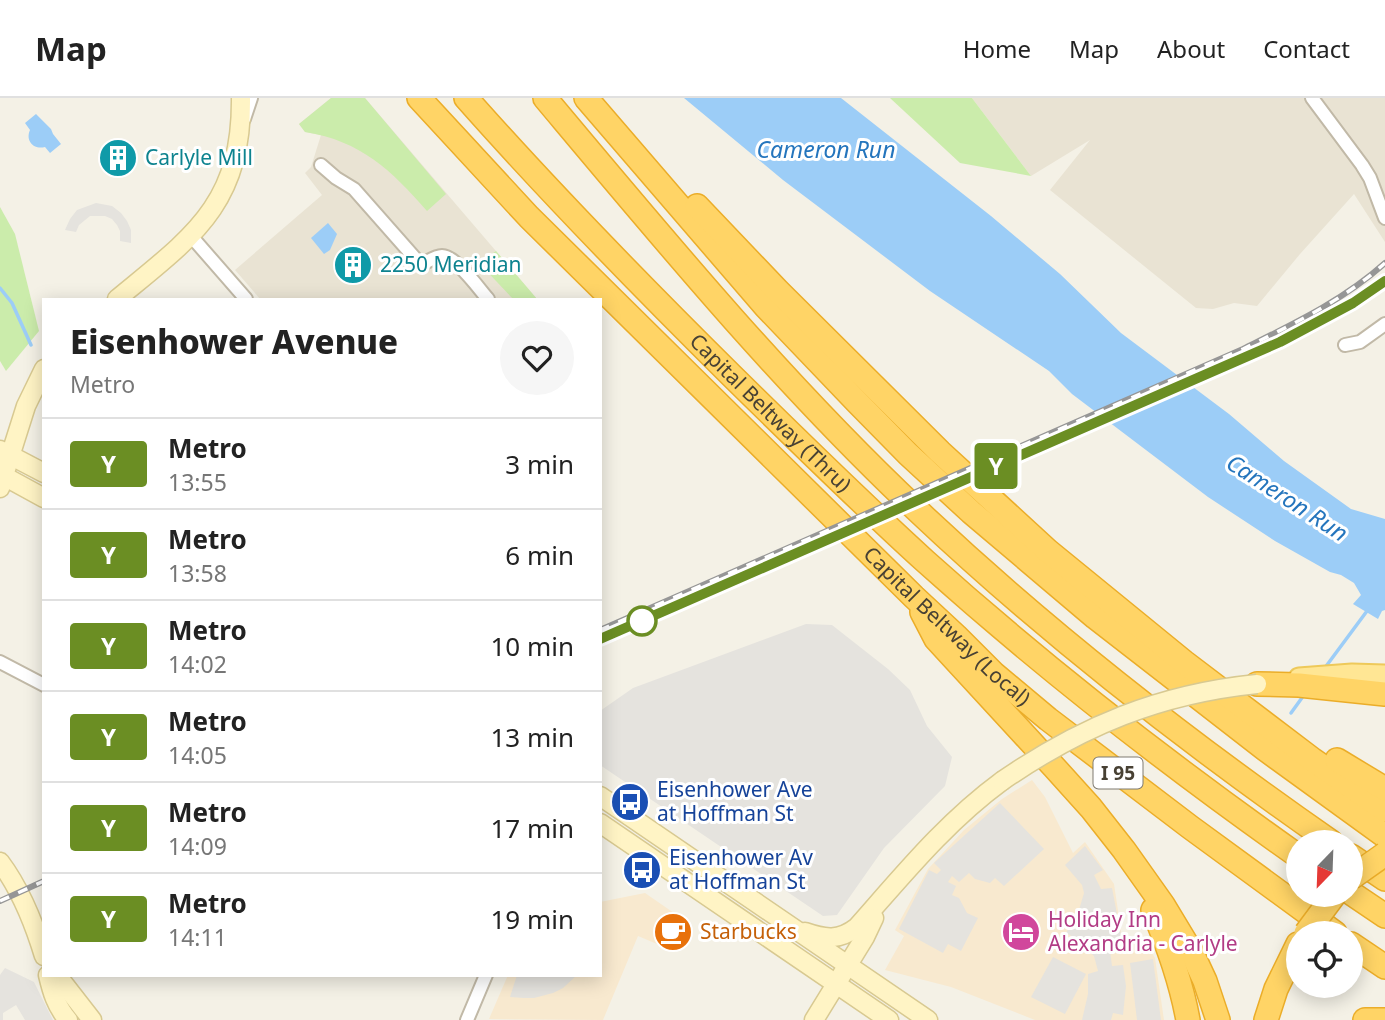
<!DOCTYPE html>
<html lang="en">
<head>
<meta charset="utf-8">
<style>
  :root { --surface:#fff; --page:#f6f6f6; --text:#222; --muted:#767676; --line:#e0e0e0 }
  body { margin:0; font-family:"Noto Sans",sans-serif; background:var(--page); color:var(--text); height:100vh; display:flex; flex-direction:column; font-size:26px; white-space:nowrap }
  * { box-sizing:border-box; margin:0 }
  p { font-size:23px; color:var(--muted) }
  .icon { flex:none; width:38px; height:38px; fill:none; stroke:currentColor; stroke-width:2; stroke-linecap:round; stroke-linejoin:round }
  .map { position:relative; flex:1; overflow:hidden }
  .side { position:absolute; left:42px; top:200px; width:560px; height:679px; display:flex; flex-direction:column; background:var(--surface); border-radius:0px; box-shadow:0 4px 18px #0003 }
  .side>* { flex:none }
  .badge { padding:0 14px; border-radius:5px; font-size:24px; line-height:46px }
  .needle { width:46px; rotate:203deg }
  .tools { position:absolute; left:1286px; top:732px; display:grid; gap:14px }
  .tools a { display:grid; place-items:center; width:77px; height:77px; border-radius:50%; background:var(--surface); box-shadow:0 4px 18px #0003; font-size:35px }
  .map>.badge { position:absolute; translate:-50% -50%; box-shadow:0 0 0 4px #fff }
  .round { display:grid; place-items:center; flex:none; width:74px; height:74px; border-radius:37px; background:var(--page) }
  .summary { display:flex; align-items:center; justify-content:space-between; height:119px; padding:0 28px }
  h1 { font-size:33px; font-weight:800; line-height:52px }
  ul { padding:0; list-style:none }
  li { display:flex; align-items:center; gap:21px; height:91px; padding:0 28px; border-top:2px solid var(--line) }
  li div { flex:1 }
  li b { display:block; font-size:26px }
  li em { font-style:normal }
  li .badge { min-width:77px; font-weight:700; text-align:center }
  header { display:flex; align-items:center; gap:42px; box-sizing:border-box; height:98px; padding:0 35px; background:var(--surface); border-bottom:2px solid var(--line) }
  header strong { font-size:33px }
  nav { display:flex; gap:38px; margin-inline-start:auto; font-size:24px }
  .map>svg:first-child { display:block }
  .residential { fill:#e9e3d3 }
  .commercial { fill:#f8e9cf }
  .green { fill:#cbecab }
  .parking { fill:#e5e3de }
  .water { fill:#9ccdf7 }
  .lines { fill:none; stroke-linecap:round; stroke-linejoin:round }
  .stream { stroke:#9ccdf7; stroke-width:3.5 }
  .street-casing { stroke:#c1b9a7; stroke-width:16 }
  .secondary-casing { stroke:#d8c991; stroke-width:21 }
  .primary-casing { stroke:#eec95a; stroke-width:23 }
  .highway-casing { stroke:#ebad29; stroke-width:26 }
  .street { stroke:#fff; stroke-width:12 }
  .secondary { stroke:#fff4c5; stroke-width:18 }
  .primary { stroke:#ffe694; stroke-width:19 }
  .highway { stroke:#ffd466; stroke-width:23 }
  .rail-casing { stroke:#969696; stroke-width:6 }
  .rail { stroke:#fff; stroke-width:3.5; stroke-dasharray:10; stroke-linecap:butt }
  .secondary-bridge-casing { stroke:#d8c991; stroke-width:21; stroke-linecap:butt }
  .highway-bridge-casing { stroke:#ebad29; stroke-width:26; stroke-linecap:butt }
  .secondary-bridge { stroke:#fff4c5; stroke-width:18 }
  .highway-bridge { stroke:#ffd466; stroke-width:23 }
  .line-casing { stroke:#fff; stroke-width:16 }
  .line { stroke:#6b8e23; stroke-width:10 }
  .stop-dot { fill:#fff; stroke:#6b8e23; stroke-width:3.5 }
  .labels { text-anchor:middle; stroke-width:6; stroke-linejoin:round; paint-order:stroke }
  .shield { fill:#fff; stroke:#7f7a71; stroke-width:2 }
  .shield-label { font-size:19px; font-weight:bold; fill:#484134 }
  .culture-label { font-size:21px; fill:#0d838f; stroke:#fff; text-anchor:start }
  .street-label { font-size:21px; fill:#484134; stroke:#fff }
  .transit-label { font-size:21px; fill:#164399; stroke:#fff; text-anchor:start }
  .hotel-label { font-size:21px; fill:#b23c85; stroke:#fff; text-anchor:start }
  .food-label { font-size:21px; fill:#c56008; stroke:#fff; text-anchor:start }
  .water-label { font-size:23px; font-style:italic; fill:#2475bd; stroke:#fff }
</style>
</head>
<body>
<header>
<strong>Map</strong>
<nav><a>Home</a><a>Map</a><a>About</a><a>Contact</a></nav>
</header>
<div class="map">
<svg width="1385" height="922" viewBox="0 0 1385 922">
  <rect width="100%" height="100%" fill="#f4f1e6"/>
  <!-- residential -->
  <g class="residential">
    <polygon points="331,0 365,0 537,201 260,201 235,172 322,97 305,75 311,69 321,37 305,34 299,26"/>
    <polygon points="972,0 1385,0 1385,144 1354,96 1300,156 1257,208 1234,205 1213,211 1196,210 1050,92 1090,42 1031,78"/>
  </g>
  <!-- commercial -->
  <g class="commercial">
    <polygon points="1032,682 1045,699 1073,755 1085,744 1114,786 1123,846 1138,845 1149,850 1155,860 1164,922 1035,922 951,889 885,872 904,838 895,832 928,771 964,732 1002,701"/>
    <polygon points="645,795 687,824 676,854 638,838 603,922 489,921 508,877 600,877 600,804"/>
  </g>
  <!-- green -->
  <g class="green">
    <path d="M331 0H365L446 96 427 113C391 72 361 43 305 34L299 26Z"/>
    <polygon points="890,0 972,0 1031,78 960,65"/>
    <polygon points="0,109 15,136 39,233 6,273 0,263"/>
    <polygon points="496,153 537,201 513,201 479,165"/>
  </g>
  <!-- parking -->
  <g class="parking">
    <polygon points="96,105 112,108 121,115 127,123 131,132 131,145 120,143 120,133 117,127 112,121 105,118 90,118 79,127 76,134 65,132 70,121 77,112"/>
    <polygon points="806,526 832,527 888,571 910,592 927,628 952,659 945,688 884,750 837,817 823,818 600,667 600,613 633,590"/>
    <polygon points="1000,705 1044,751 1004,788 995,780 990,785 975,781 969,775 959,784 952,778 948,784 956,788 952,797 959,800 967,815 978,820 961,853 948,846 943,855 899,831 929,772 937,776 941,772 934,765"/>
    <polygon points="1085,748 1103,772 1094,777 1101,791 1112,790 1122,842 1109,845 1112,868 1123,867 1126,888 1123,917 1113,915 1111,922 1082,922 1088,896 1088,876 1098,873 1094,858 1075,840 1066,835 1079,812 1084,795 1082,787 1065,767"/>
    <polygon points="1053,859 1086,876 1065,916 1031,899"/>
    <polygon points="1153,861 1161,922 1137,922 1130,865"/>
    <polygon points="5,870 34,884 53,922 25,922 16,907 3,915 3,922 0,922 0,877"/>
    <polygon points="517,877 577,877 563,890 553,895 534,900 523,900 510,899"/>
  </g>
  <!-- water -->
  <g class="water">
    <polygon points="684,0 841,0 991,118 1060,176 1121,235 1229,316 1284,363 1351,411 1385,421 1385,512 1382,513 1378,521 1353,506 1361,497 1354,485 1341,477 1330,474 1275,443 1208,399 1072,296 1049,273 930,193 783,82"/>
    <path d="M36 16 51 31 53 36 61 46 50 55 45 49C34 52 25 43 30 32L25 25Z"/>
    <polygon points="328,125 337,136 330,152 324,156 311,140"/>
  </g>
  <g class="lines">
    <!-- stream -->
    <g class="stream">
      <polyline points="0,190 12,205 31,247"/>
      <polyline points="1324,571 1367,513"/>
      <polyline points="1291,615 1304,597"/>
    </g>
    <defs>
      <g id="street">
        <polyline points="1312,0 1362,67 1370,80 1385,120"/>
        <polyline points="244,21 251,0"/>
        <path d="M321 67 336 80 354 91 421 167C427 164 435 158 442 158 456 158 479 191 488 201"/>
        <polyline points="191,138 246,201"/>
        <polyline points="1345,247 1360,244 1385,226"/>
        <polyline points="0,564 44,587"/>
        <polyline points="467,922 486,877"/>
      </g>
      <g id="secondary">
        <path d="M117 201C192 139 242 107 241 0"/>
        <polyline points="0,352 44,375"/>
        <polyline points="0,376 44,400"/>
        <polyline points="0,390 26,308 44,271"/>
        <polyline points="600,698 928,922"/>
        <polyline points="600,725 889,922"/>
        <path d="M0 764C21 792 34 825 44 858"/>
        <path d="M805 834C825 841 839 843 857 829 903 777 946 724 1002 683"/>
        <path d="M48 877C52 894 56 908 68 922"/>
        <polyline points="57,877 92,922"/>
        <polyline points="814,922 865,839 874,820"/>
      </g>
      <polyline id="primary" points="1299,580 1352,576 1385,577"/>
      <g id="highway">
        <path id="s1" d="M419 0 529 119 914 499 956 538 993 575 1048 621 1190 729 1335 835"/>
        <path id="s2" d="M466 0C551 96 641 188 732 278 796 341 859 403 925 463 1043 569 1169 667 1298 758"/>
        <path d="M545 0C664 142 783 286 918 413 1046 534 1186 643 1331 744"/>
        <polyline points="586,0 766,209 857,304 908,356 971,414 1095,519 1265,651 1385,738"/>
        <polyline points="697,108 778,193 940,354 1048,453 1184,564 1313,662 1385,712"/>
        <polyline points="922,514 936,541 1054,669 1091,710 1124,752 1163,807 1192,855 1205,883 1218,922"/>
        <polyline points="1257,586 1299,587 1385,596"/>
        <polyline points="1337,662 1385,691"/>
        <polyline points="1351,758 1385,781"/>
        <polyline points="1351,795 1385,818"/>
        <path d="M1153 812C1168 847 1181 884 1188 922"/>
        <polyline points="1351,846 1385,869"/>
        <polyline points="1266,922 1276,891 1298,846"/>
        <polyline points="1365,922 1384,922"/>
      </g>
    </defs>
    <!-- street casing -->
    <use href="#street" class="street-casing"/>
    <!-- secondary casing -->
    <use href="#secondary" class="secondary-casing"/>
    <!-- primary casing -->
    <use href="#primary" class="primary-casing"/>
    <!-- highway casing -->
    <use href="#highway" class="highway-casing"/>
    <!-- street -->
    <use href="#street" class="street"/>
    <!-- secondary -->
    <use href="#secondary" class="secondary"/>
    <!-- primary -->
    <use href="#primary" class="primary"/>
    <!-- highway -->
    <use href="#highway" class="highway"/>
    <defs>
      <g id="rail">
        <path d="M1271 248C1311 230 1349 209 1385 183"/>
        <path d="M600 532 1243 251C1293 226 1344 202 1385 165"/>
        <polyline points="0,803 44,783"/>
      </g>
    </defs>
    <!-- rail casing -->
    <use href="#rail" class="rail-casing"/>
    <!-- rail -->
    <use href="#rail" class="rail"/>
    <defs>
      <path id="secondary-bridge" d="M1002 683C1082 628 1159 596 1257 586"/>
      <g id="highway-bridge">
        <polyline points="1351,780 1385,756"/>
        <polyline points="1306,835 1335,796"/>
      </g>
    </defs>
    <!-- secondary-bridge casing -->
    <use href="#secondary-bridge" class="secondary-bridge-casing"/>
    <!-- highway-bridge casing -->
    <use href="#highway-bridge" class="highway-bridge-casing"/>
    <!-- secondary-bridge -->
    <use href="#secondary-bridge" class="secondary-bridge"/>
    <!-- highway-bridge -->
    <use href="#highway-bridge" class="highway-bridge"/>
  </g>
  <g class="lines">
    <defs>
      <polyline id="line" points="600,541 1280,244 1353,205 1385,183"/>
    </defs>
    <!-- line casing -->
    <use href="#line" class="line-casing"/>
    <!-- line -->
    <use href="#line" class="line"/>
  </g>
  <!-- icons -->
  <defs>
    <symbol id="building-disc" viewBox="-11 -11 22 22"><circle r="9.5" fill="#0f9aa8" stroke="#fff"/><path d="M-4-6H4V6H1V3H-1V6H-4ZM-2.5-4.3h1.7v1.8h-1.7ZM.8-4.3h1.7v1.8H.8ZM-2.5-1h1.7V.8h-1.7ZM.8-1h1.7V.8H.8Z" fill="#fff"/></symbol>
    <symbol id="bus-disc" viewBox="-11 -11 22 22"><circle r="9.5" fill="#1a4fb4" stroke="#fff"/><path d="M-5-6H5V4H4V6H2V4H-2V6H-4V4H-5ZM-3.5-4V0h7V-4ZM-3.5 1.2v1.5H-2V1.2ZM2 1.2v1.5H3.5V1.2Z" fill="#fff"/></symbol>
    <symbol id="cafe-disc" viewBox="-11 -11 22 22"><circle r="9.5" fill="#e8710a" stroke="#fff"/><path d="M-5.5-4.5H6V0H3Q3 3.5 0 3.5H-2.5Q-5.5 3.5-5.5 0ZM3-3.2v2h1.7v-2ZM-6 4.5H4V6H-6Z" fill="#fff"/></symbol>
    <symbol id="hotel-disc" viewBox="-11 -11 22 22"><circle r="9.5" fill="#d1479c" stroke="#fff"/><path d="M-6-4.5h1.5V1H6V5H4.5V3h-9V5H-6ZM-4 0a1.8 1.8 0 1 1 3.6 0ZM.5 0V-2.5h3Q6-2.5 6 0Z" fill="#fff"/></symbol>
  </defs>
  <g fill-rule="evenodd">
    <use href="#building-disc" x="96" y="38" width="44" height="44"/>
    <use href="#building-disc" x="331" y="145" width="44" height="44"/>
    <use href="#bus-disc" x="608" y="682" width="44" height="44"/>
    <use href="#bus-disc" x="620" y="750" width="44" height="44"/>
    <use href="#cafe-disc" x="651" y="812" width="44" height="44"/>
    <use href="#hotel-disc" x="999" y="812" width="44" height="44"/>
  </g>
  <!-- markers -->
  <circle class="stop-dot" cx="642" cy="523" r="14"/>
  <g class="labels">
    <!-- shield labels -->
    <rect class="shield" x="1093.5" y="659.5" width="49" height="31" rx="5"/>
    <g class="shield-label">
      <text x="1118" y="682">I 95</text>
    </g>
    <!-- culture labels -->
    <g class="culture-label">
      <text x="145" y="67">Carlyle Mill</text>
      <text x="380" y="174">2250 Meridian</text>
    </g>
    <!-- street labels -->
    <g class="street-label">
      <text dy="7" stroke="none"><textPath href="#s2" startOffset="438">Capital Beltway (Thru)</textPath></text>
      <text dy="7" stroke="none"><textPath href="#s1" startOffset="747">Capital Beltway (Local)</textPath></text>
    </g>
    <!-- transit labels -->
    <g class="transit-label">
      <text x="657" y="699">Eisenhower Ave<tspan x="657" dy="24">at Hoffman St</tspan></text>
      <text x="669" y="767">Eisenhower Av<tspan x="669" dy="24">at Hoffman St</tspan></text>
    </g>
    <!-- hotel labels -->
    <g class="hotel-label">
      <text x="1048" y="829">Holiday Inn<tspan x="1048" dy="24">Alexandria - Carlyle</tspan></text>
    </g>
    <!-- food labels -->
    <g class="food-label">
      <text x="700" y="841">Starbucks</text>
    </g>
    <!-- water labels -->
    <g class="water-label">
      <text x="826" y="60">Cameron Run</text>
      <text transform="translate(1287 400) rotate(33)" y="8">Cameron Run</text>
    </g>
  </g>
</svg>
<div class="tools">
<a><svg class="needle" viewBox="-14 -14 28 28"><path d="M0-13l5 13h-10z" fill="#e53935"/><path d="M0 13l5-13h-10z" fill="#767676"/></svg></a>
<a><svg class="icon" aria-label="locate" viewBox="0 0 24 24"><circle cx="12" cy="12" r="6"/><path d="M12 2v4M12 18v4M2 12h4M18 12h4"/></svg></a>
</div>
<b class="badge" style="left:996px;top:368px;background:#6b8e23;color:#fff">Y</b>
<section class="side">
<div class="summary"><div><h1>Eisenhower Avenue</h1><p>Metro</p></div><a class="round"><svg class="icon" aria-label="heart" viewBox="0 0 24 24"><path d="M12 20l-8-8c-3-5 5-10 8-4 3-6 11-1 8 4z"/></svg></a></div>
<ul>
<li><span class="badge" style="background:#6b8e23;color:#fff">Y</span><div><b>Metro</b><p>13:55</p></div><em>3 min</em></li>
<li><span class="badge" style="background:#6b8e23;color:#fff">Y</span><div><b>Metro</b><p>13:58</p></div><em>6 min</em></li>
<li><span class="badge" style="background:#6b8e23;color:#fff">Y</span><div><b>Metro</b><p>14:02</p></div><em>10 min</em></li>
<li><span class="badge" style="background:#6b8e23;color:#fff">Y</span><div><b>Metro</b><p>14:05</p></div><em>13 min</em></li>
<li><span class="badge" style="background:#6b8e23;color:#fff">Y</span><div><b>Metro</b><p>14:09</p></div><em>17 min</em></li>
<li><span class="badge" style="background:#6b8e23;color:#fff">Y</span><div><b>Metro</b><p>14:11</p></div><em>19 min</em></li>
</ul>
</section>
</div>
</body>
</html>
